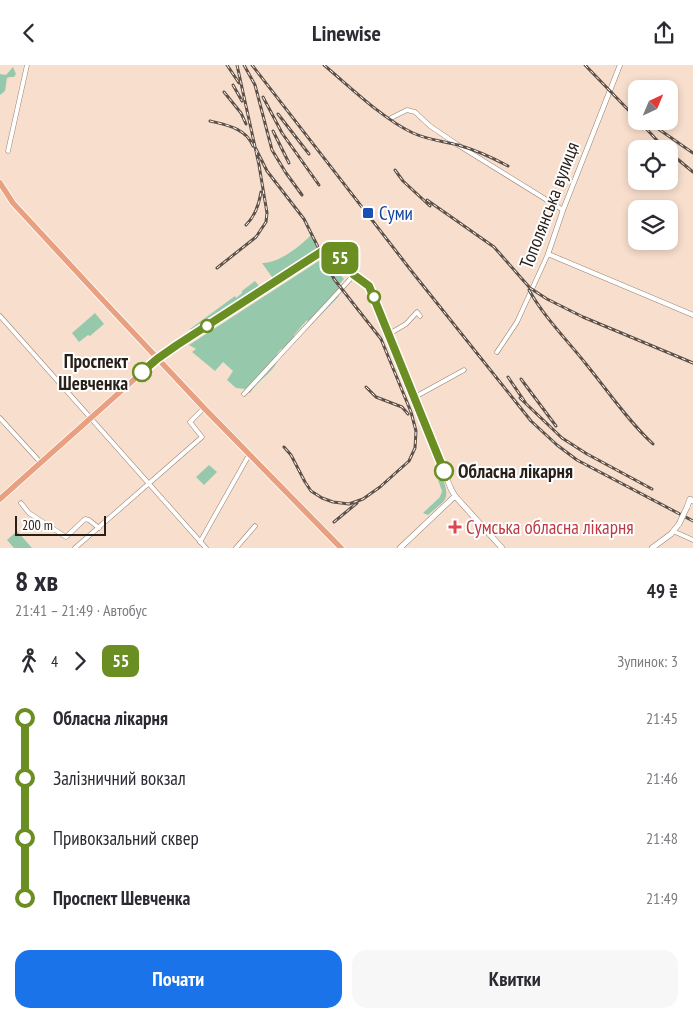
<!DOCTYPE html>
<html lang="uk">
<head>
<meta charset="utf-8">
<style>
  :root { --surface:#fff; --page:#f7f7f7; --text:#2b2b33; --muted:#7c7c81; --accent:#1a73e8 }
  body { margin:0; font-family:"PT Sans Narrow",sans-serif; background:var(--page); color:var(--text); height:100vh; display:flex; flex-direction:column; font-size:19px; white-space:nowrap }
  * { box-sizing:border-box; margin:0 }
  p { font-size:16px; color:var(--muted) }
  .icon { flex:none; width:28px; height:28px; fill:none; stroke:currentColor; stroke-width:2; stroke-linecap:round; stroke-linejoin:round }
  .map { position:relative; height:483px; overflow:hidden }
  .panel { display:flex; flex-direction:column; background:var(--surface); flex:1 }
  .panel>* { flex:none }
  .badge { padding:0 10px; border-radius:8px; font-size:18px; line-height:32px }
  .needle { width:32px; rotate:44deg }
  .fabs { position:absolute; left:628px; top:15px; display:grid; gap:10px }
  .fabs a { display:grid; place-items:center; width:50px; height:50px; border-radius:10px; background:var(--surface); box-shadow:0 2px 8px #0003; font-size:25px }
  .scale { position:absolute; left:15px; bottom:12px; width:91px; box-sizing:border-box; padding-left:5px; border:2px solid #281f18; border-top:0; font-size:14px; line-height:18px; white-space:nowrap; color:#281f18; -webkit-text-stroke:4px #fff; paint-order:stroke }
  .map>.badge { position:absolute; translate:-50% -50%; box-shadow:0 0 0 2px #fff }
  .legs { display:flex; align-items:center; gap:8px; height:55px; padding:0 15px; font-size:16px }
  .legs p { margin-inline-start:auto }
  .headline { display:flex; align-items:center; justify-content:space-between; height:85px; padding:0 15px }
  h1 { font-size:28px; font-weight:700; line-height:38px }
  .cta { display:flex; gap:10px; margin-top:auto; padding:10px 15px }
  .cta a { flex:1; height:58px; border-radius:15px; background:var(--accent); color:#fff; font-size:20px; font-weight:700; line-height:58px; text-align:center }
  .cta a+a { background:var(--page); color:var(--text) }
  ul { padding:0 15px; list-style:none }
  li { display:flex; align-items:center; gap:18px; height:60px; font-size:19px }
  li i { display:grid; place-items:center; width:8px; height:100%; margin:0 6px; background:currentColor }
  li i::after { content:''; width:12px; height:12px; margin:-6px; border:4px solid; border-radius:50%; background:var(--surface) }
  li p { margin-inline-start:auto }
  li:first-child i { background:linear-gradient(#0000 50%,currentColor 0) }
  li:last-child i { background:linear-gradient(currentColor 50%,#0000 0) }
  header { display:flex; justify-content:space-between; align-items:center; height:65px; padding:0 15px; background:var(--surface); font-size:22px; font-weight:700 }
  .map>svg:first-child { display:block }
  .green { fill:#96c9ac }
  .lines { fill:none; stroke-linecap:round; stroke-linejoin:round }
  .minor-casing { stroke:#988070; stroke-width:5 }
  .tertiary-casing { stroke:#988070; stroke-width:5.5 }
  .secondary-casing { stroke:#988070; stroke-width:6 }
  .primary-casing { stroke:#fff; stroke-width:7 }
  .minor { stroke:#fff; stroke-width:4 }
  .tertiary { stroke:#fff; stroke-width:4.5 }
  .secondary { stroke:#fff; stroke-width:5 }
  .primary { stroke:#e8a080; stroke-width:5.5 }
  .rail-casing { stroke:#5e5047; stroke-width:3 }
  .rail { stroke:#fff; stroke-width:1; stroke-dasharray:4; stroke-linecap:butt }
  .secondary-bridge-casing { stroke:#988070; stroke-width:6; stroke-linecap:butt }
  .secondary-bridge { stroke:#fff; stroke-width:5 }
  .line-1-casing { stroke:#fff; stroke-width:11 }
  .line-1 { stroke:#6b8e23; stroke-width:8 }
  .transit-dot { fill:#1a4fb4; stroke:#fff; stroke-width:2 }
  .stop-1-dot { fill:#fff; stroke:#6b8e23; stroke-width:2.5 }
  .health-dot { fill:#e0444e; stroke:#fff; stroke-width:2 }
  .labels { text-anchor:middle; stroke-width:4; stroke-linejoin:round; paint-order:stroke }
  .street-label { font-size:19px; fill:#281f18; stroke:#fff }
  .transit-label { font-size:19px; fill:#164399; stroke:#fff; text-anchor:start }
  .stop-label { font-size:19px; font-weight:bold; fill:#281f18; stroke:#fff; text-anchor:end }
  .health-label { font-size:19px; fill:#be3a42; stroke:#fff; text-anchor:start }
</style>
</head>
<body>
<header><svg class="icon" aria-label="back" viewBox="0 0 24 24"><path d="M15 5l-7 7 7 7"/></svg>Linewise<svg class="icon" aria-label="share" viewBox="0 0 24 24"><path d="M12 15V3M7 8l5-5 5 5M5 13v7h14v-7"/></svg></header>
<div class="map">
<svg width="693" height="483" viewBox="0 0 693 483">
  <rect width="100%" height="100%" fill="#f8decc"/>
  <!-- green -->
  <g class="green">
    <polygon points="13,2 16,9 14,12 10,12 7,13 5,26 0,30 0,9 6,10"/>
    <path d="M311 170 317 183 272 212 262 198C277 199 301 181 311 170Z"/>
    <path d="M325 192 344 214 338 221 340 227 338 232 312 259 309 260 307 255 294 270 295 272 290 278 287 279 284 285 281 284 277 289 279 293C274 307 258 315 250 328L247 327 250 319 245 324 236 323 227 315 233 306 223 297 215 306 192 287 196 284 189 280Z"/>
    <polygon points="255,216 259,221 191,265 190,264 235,231 236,233 242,228 242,226"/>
    <polygon points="95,248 104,259 90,271 88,270 79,277 72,268"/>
    <polygon points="209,400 217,407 204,420 196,412"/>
    <path d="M442 411C451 436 446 434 428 450L423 448 440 432 442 426 438 415Z"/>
    <polygon points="17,466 32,483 14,483 7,475"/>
  </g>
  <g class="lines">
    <defs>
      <g id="minor">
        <polyline points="391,53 407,45 415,47 430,61 458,80 563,145"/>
        <polyline points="8,86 27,0"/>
        <polyline points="0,251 206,483"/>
        <polyline points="389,269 406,259 417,247 420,251"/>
        <polyline points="497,287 517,257 548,189"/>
        <polyline points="244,329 354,210"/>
        <polyline points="415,332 464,305"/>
        <polyline points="0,353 41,398"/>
        <polyline points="21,438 29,448 66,472 85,454 89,455 99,463"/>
        <polyline points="673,466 693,475"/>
        <polyline points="200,477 249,390"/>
        <polyline points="75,483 202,372 190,357 204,343"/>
        <polyline points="236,483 255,461"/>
      </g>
      <polyline id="tertiary" points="620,0 563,145 548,189 693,250"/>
      <g id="secondary">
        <polyline points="157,294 321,187 327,183 331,183 354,210 369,221 451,424 455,431 502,483"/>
        <polyline points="687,442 690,434 693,436"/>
        <polyline points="400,483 455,431"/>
        <polyline points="652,483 671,469 679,459"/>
      </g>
      <g id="primary">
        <polyline points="0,118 13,138 100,232 204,343 341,483"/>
        <polyline points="0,434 157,294"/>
      </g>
    </defs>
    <!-- minor casing -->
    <use href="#minor" class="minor-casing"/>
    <!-- tertiary casing -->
    <use href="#tertiary" class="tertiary-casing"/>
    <!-- secondary casing -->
    <use href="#secondary" class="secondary-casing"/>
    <!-- primary casing -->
    <use href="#primary" class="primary-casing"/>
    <!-- minor -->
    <use href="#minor" class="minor"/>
    <!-- tertiary -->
    <use href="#tertiary" class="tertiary"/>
    <!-- secondary -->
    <use href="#secondary" class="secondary"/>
    <!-- primary -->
    <use href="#primary" class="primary"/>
    <defs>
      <g id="rail">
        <polyline points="227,0 239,18"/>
        <polyline points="244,0 255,20 272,85 286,108 302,130"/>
        <polyline points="252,0 413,208 531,356 557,380 577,395 693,456"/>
        <path d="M324 0C349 21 384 55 413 68 428 75 443 76 458 80 476 85 491 92 508 101"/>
        <polyline points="585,0 636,53"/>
        <polyline points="233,20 242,36"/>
        <polyline points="224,27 241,48 246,59"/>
        <polyline points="263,32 282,68 319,120"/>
        <polyline points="278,49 309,89"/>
        <path d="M210 56C226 60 246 63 253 81"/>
        <polyline points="647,56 693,88"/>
        <polyline points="641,58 665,84"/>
        <polyline points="273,66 289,98"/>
        <polyline points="256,84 267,106 304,154 334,214 381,274 411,347 416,366 415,383 409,396 380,422 363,434 349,439 333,437 322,433 311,426 305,417 291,390 284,382"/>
        <polyline points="669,87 693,107"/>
        <polyline points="395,105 403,116 430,141"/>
        <polyline points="427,135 494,182 530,223 547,234 583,252 693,298"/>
        <path d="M246 160C255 151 259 140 261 127"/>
        <polyline points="217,203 256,172 266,157 267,148 259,100 237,0"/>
        <path d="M529 225C544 252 567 275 586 299 608 326 628 356 653 379"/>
        <polyline points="508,312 525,337"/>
        <polyline points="521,314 556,361"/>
        <polyline points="366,322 376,332 402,342 408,349"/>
        <polyline points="520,333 562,373 587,389 652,424"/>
        <polyline points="334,457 357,438"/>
      </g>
    </defs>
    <!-- rail casing -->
    <use href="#rail" class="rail-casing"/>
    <!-- rail -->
    <use href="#rail" class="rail"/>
    <defs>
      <polyline id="secondary-bridge" points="679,459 687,442"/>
    </defs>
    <!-- secondary-bridge casing -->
    <use href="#secondary-bridge" class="secondary-bridge-casing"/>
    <!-- secondary-bridge -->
    <use href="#secondary-bridge" class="secondary-bridge"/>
  </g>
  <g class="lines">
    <defs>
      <polyline id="line-1" points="142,307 157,294 177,280 327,183 330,183 354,210 369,221 444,406"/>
    </defs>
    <!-- line-1 casing -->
    <use href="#line-1" class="line-1-casing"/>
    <!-- line-1 -->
    <use href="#line-1" class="line-1"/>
  </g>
  <!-- markers -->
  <rect class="transit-dot" x="362" y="142" width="12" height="12" rx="2.5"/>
  <g class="stop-1-dot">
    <circle cx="374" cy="232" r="6"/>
    <circle cx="207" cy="261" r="6"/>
    <circle cx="142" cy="307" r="9"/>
    <circle cx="444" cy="406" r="9"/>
  </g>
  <path class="health-dot" d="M452.5 454.5h5v5h5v5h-5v5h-5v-5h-5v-5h5z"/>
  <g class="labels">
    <!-- street labels -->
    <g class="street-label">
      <text transform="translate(549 140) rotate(-69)" y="7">Тополянська вулиця</text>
    </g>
    <!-- transit labels -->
    <g class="transit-label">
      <text x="379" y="155">Суми</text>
    </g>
    <!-- stop labels -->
    <g class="stop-label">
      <text x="128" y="303">Проспект<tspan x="128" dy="22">Шевченка</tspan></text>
      <text x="458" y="413" text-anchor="start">Обласна лікарня</text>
    </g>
    <!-- health labels -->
    <g class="health-label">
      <text x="466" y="469">Сумська обласна лікарня</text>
    </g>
  </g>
</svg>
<div class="fabs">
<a><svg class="needle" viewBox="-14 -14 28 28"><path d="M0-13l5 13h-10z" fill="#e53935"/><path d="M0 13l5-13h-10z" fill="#7c7c81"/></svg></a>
<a><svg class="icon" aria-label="locate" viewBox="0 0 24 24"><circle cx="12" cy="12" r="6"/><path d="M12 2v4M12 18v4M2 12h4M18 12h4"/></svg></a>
<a><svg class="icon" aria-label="layers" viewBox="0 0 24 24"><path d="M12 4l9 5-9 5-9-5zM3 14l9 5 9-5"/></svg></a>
</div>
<div class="scale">200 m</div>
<b class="badge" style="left:340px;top:193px;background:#6b8e23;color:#fff">55</b>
</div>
<section class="panel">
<div class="headline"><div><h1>8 хв</h1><p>21:41 – 21:49 · Автобус</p></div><b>49 ₴</b></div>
<div class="legs"><svg class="icon" aria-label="walk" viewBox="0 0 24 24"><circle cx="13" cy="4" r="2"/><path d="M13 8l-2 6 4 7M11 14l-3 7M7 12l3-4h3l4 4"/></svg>4<svg class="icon" aria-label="forward" viewBox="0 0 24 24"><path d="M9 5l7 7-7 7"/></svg><b class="badge" style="background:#6b8e23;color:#fff">55</b><p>Зупинок: 3</p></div>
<ul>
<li><i style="color:#6b8e23"></i><b>Обласна лікарня</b><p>21:45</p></li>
<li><i style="color:#6b8e23"></i><span>Залізничний вокзал</span><p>21:46</p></li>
<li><i style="color:#6b8e23"></i><span>Привокзальний сквер</span><p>21:48</p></li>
<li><i style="color:#6b8e23"></i><b>Проспект Шевченка</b><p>21:49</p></li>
</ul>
<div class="cta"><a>Почати</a><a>Квитки</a></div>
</section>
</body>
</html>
